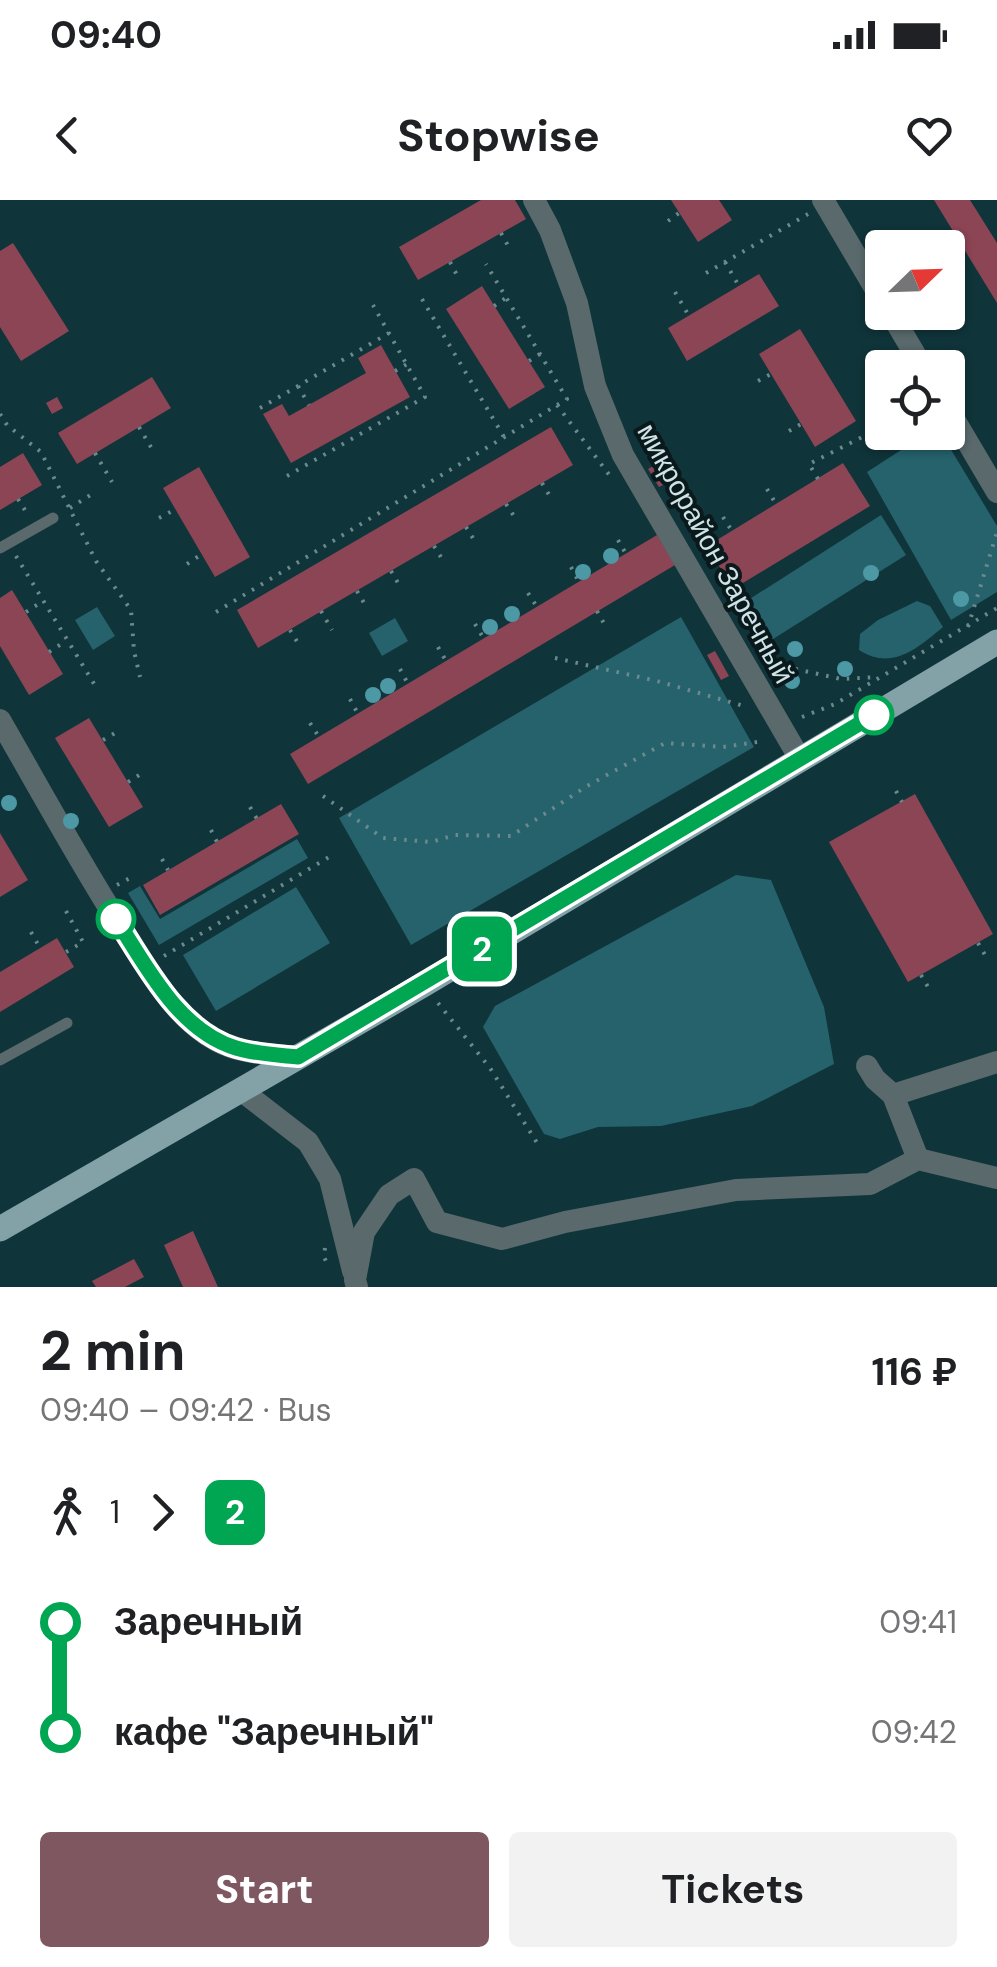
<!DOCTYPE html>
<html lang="en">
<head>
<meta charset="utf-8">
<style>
  :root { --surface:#fff; --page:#f2f2f2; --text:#202124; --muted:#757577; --accent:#7f5761 }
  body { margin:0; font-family:"DM Sans",sans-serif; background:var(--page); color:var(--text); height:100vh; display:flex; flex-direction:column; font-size:38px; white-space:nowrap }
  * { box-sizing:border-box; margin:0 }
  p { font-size:32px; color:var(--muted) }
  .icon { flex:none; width:55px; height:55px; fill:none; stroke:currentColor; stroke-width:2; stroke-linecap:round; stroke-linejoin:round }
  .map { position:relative; height:1087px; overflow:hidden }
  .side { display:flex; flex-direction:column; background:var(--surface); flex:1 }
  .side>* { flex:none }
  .badge { padding:0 20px; border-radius:15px; font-size:35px; line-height:65px }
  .needle { width:65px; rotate:67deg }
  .controls { position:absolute; left:865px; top:30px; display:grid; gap:20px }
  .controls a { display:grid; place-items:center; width:100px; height:100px; border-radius:10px; background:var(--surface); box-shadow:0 2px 8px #0004; font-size:50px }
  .map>.badge { position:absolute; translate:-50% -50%; box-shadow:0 0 0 5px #fff }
  .legs { display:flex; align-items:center; gap:15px; height:110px; padding:0 40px; font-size:32px }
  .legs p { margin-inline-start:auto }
  .head { display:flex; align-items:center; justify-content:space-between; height:170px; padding:0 40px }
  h1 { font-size:55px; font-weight:700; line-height:75px }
  .button { display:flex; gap:20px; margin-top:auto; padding:20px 40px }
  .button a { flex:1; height:115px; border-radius:10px; background:var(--accent); color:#fff; font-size:40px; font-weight:700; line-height:115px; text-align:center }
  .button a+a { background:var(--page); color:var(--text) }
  ul { padding:0 40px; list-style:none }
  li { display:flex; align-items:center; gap:35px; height:110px; font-size:38px }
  li i { display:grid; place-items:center; width:15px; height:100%; margin:0 12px; background:currentColor }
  li i::after { content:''; width:25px; height:25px; margin:-12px; border:8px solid; border-radius:50%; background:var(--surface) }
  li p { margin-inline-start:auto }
  li:first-child i { background:linear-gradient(#0000 50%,currentColor 0) }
  li:last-child i { background:linear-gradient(currentColor 50%,#0000 0) }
  .status { display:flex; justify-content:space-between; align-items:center; height:70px; padding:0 50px; background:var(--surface); direction:ltr }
  .status svg { height:28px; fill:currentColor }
  header { display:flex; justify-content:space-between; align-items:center; height:130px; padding:0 40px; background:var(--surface); font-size:45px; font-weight:700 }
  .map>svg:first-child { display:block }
  .green { fill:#25626c }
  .building { fill:#8c4555 }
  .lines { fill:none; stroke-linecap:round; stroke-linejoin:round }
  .path { stroke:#6c898e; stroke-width:4; stroke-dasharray:2.5 8; stroke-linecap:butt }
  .service { stroke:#59696c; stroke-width:11 }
  .minor { stroke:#59696c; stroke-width:22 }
  .primary { stroke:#82a2a8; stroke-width:25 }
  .tree { fill:#4d98a5 }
  .line-1-casing { stroke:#fff; stroke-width:22 }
  .line-1 { stroke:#00a651; stroke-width:15 }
  .stop-1-dot { fill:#fff; stroke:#00a651; stroke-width:5 }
  .labels { text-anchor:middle; stroke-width:8; stroke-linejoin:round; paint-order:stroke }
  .street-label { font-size:28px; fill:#d0e4e7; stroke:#0a191c }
</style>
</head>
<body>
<div class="status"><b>09:40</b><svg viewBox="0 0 49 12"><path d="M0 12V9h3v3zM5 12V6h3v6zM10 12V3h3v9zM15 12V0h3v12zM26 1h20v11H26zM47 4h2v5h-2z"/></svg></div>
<header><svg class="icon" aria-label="back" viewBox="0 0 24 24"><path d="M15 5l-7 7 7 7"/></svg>Stopwise<svg class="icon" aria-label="heart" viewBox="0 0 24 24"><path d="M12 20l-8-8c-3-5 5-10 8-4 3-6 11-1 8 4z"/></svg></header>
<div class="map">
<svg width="997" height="1087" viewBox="0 0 997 1087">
  <rect width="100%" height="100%" fill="#0f343a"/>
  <!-- green -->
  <g class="green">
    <polygon points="929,232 941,233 997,326 997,392 951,420 867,272"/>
    <polygon points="881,315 906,355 770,441 745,402"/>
    <path d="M917 401 930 406 943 427C917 449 891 471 859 450L860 434 878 420Z"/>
    <polygon points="97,407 115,436 93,450 75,420"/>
    <polygon points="681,417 754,547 411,745 339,618"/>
    <polygon points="395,418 408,441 382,456 369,433"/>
    <polygon points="297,639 308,658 159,745 128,693 140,686 160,719"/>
    <polygon points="736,675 771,680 824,807 834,864 752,906 661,926 598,927 560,939 544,934 483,827 495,806"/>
    <polygon points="296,687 330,743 216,811 183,755"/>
  </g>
  <!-- building -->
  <g class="building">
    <polygon points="481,0 515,0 526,19 418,80 399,47"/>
    <polygon points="671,0 719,0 732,20 698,42"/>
    <polygon points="934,0 970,0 997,43 997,103"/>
    <polygon points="13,43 69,131 21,161 0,127 0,51"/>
    <polygon points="759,74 779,106 687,161 668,128"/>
    <polygon points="482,86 545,187 509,209 446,109"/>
    <polygon points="800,129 856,221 815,247 759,154"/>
    <polygon points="381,145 410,197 291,263 263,214 282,204 289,216 366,173 358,158"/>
    <polygon points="152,177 171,208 77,264 58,233"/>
    <polygon points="57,197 63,208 52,214 46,203"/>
    <polygon points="551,227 573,265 258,448 237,410"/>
    <polygon points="23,253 42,285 0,310 0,267"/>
    <polygon points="664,260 675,279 659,287 648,269"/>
    <polygon points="843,263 870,306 733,389 707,346"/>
    <polygon points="199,267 250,357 215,377 163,288"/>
    <polygon points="657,335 675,365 308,584 290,554"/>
    <polygon points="12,390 63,474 29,495 0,446 0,398"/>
    <polygon points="715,451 729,476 721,480 707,455"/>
    <polygon points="89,518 143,607 109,627 55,538"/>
    <polygon points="915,594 993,734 908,782 829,642"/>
    <polygon points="281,604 299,634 160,715 143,685"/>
    <polygon points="0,633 28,680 0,697"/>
    <polygon points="57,738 74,767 0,812 0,772"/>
    <polygon points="193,1031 218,1087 183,1087 164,1045"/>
    <polygon points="134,1059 144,1077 125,1087 96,1087 92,1081"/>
  </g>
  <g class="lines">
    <!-- path -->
    <g class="path">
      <polyline points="668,21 679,13"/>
      <polyline points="501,33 511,51"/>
      <polyline points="450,62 459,79"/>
      <polyline points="725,62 739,86"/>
      <polyline points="706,73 808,14"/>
      <polyline points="675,92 689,116"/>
      <polyline points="422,99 504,237"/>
      <polyline points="494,106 506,98"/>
      <polyline points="529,161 540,154"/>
      <polyline points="395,171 407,164"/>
      <polyline points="758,181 771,174"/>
      <polyline points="298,186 309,205"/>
      <polyline points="557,205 610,276"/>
      <polyline points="260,208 389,133"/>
      <polyline points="0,214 7,225 41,252 96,361 131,410 134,451 140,477"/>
      <polyline points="139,227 155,254"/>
      <polyline points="789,231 801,224"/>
      <polyline points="95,253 112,282"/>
      <polyline points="287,276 425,197 373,105"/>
      <polyline points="818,279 809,264 882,227"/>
      <polyline points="542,283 551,298"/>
      <polyline points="767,289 776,304"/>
      <polyline points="18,299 28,315"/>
      <polyline points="506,304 516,319"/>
      <polyline points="70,308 92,294"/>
      <polyline points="723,317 732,331"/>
      <polyline points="159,318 176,309"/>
      <polyline points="466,327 476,343"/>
      <polyline points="618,340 626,354"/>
      <polyline points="434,346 444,362"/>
      <polyline points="16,356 96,487"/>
      <polyline points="187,364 202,354"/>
      <polyline points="571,367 579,382"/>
      <polyline points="391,371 401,388"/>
      <polyline points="357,391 367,408"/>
      <polyline points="528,393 537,407"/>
      <polyline points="321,411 332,430"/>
      <polyline points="597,411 606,427"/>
      <polyline points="26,412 43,401"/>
      <polyline points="216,412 567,199 486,64"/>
      <polyline points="475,424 484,439"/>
      <polyline points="968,427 997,332"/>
      <polyline points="290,430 301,448"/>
      <polyline points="438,447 446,461"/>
      <polyline points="49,452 66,441"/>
      <polyline points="555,458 657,481 744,506"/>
      <polyline points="766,459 773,464 841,479 878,477"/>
      <polyline points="400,469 408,484"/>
      <polyline points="350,499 358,514"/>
      <polyline points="802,517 835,504 997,408"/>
      <polyline points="310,523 319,537"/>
      <polyline points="103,540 120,530"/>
      <polyline points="128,582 144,572"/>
      <polyline points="896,591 902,602"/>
      <polyline points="323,596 383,638 431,642 455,635 511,636 587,586 665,543 723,547 764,541"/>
      <polyline points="250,607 257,619"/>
      <polyline points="211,630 217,642"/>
      <polyline points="162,659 168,670"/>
      <polyline points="117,685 132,677"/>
      <polyline points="66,711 83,742 66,752"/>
      <polyline points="31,732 40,748"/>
      <polyline points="978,743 988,760"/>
      <polyline points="164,756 334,654"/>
      <polyline points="921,775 931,792"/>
      <polyline points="438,803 490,868 539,946"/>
      <polyline points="325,1048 324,1057 329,1067"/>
    </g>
    <!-- service -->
    <g class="service">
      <polyline points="0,348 53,318"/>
      <polyline points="0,860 67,823"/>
    </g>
    <!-- minor -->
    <g class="minor">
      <polyline points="534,0 550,30 577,103 595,186 623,255 800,559"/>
      <polyline points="823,0 882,100"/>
      <polyline points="890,112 923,168"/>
      <polyline points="948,209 997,292"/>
      <path d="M0 520C42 593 82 667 128 738 151 774 177 820 217 841 241 854 271 854 299 857"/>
      <polyline points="867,866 875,879 893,895 918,959"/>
      <polyline points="242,891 308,942 330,979 353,1071"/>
      <polyline points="893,895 997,862"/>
      <polyline points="357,1087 355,1080 364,1032 389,995 414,979 437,1022 502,1039 565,1022 736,990 870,984 918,959 997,978"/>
    </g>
    <!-- primary -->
    <polyline class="primary" points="0,1029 423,785 997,442"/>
  </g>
  <!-- trees -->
  <g class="tree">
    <circle cx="611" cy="356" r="8"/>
    <circle cx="583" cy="372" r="8"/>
    <circle cx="871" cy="373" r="8"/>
    <circle cx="961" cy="399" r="8"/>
    <circle cx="512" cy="414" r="8"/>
    <circle cx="490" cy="427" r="8"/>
    <circle cx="795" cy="449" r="8"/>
    <circle cx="845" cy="469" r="8"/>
    <circle cx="792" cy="481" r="8"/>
    <circle cx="388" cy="486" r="8"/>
    <circle cx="373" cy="495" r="8"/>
    <circle cx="9" cy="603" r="8"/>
    <circle cx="71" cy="621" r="8"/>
  </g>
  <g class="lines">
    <defs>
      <path id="line-1" d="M116 719C146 766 179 831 236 848 256 854 278 855 298 857L874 515"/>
    </defs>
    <!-- line-1 casing -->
    <use href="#line-1" class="line-1-casing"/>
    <!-- line-1 -->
    <use href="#line-1" class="line-1"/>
  </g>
  <!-- markers -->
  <g class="stop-1-dot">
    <circle cx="874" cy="515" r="18"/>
    <circle cx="116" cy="719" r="18"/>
  </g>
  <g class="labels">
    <!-- street labels -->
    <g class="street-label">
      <text transform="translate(716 353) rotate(61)" y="10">микрорайон Заречный</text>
    </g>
  </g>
</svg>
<div class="controls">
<a><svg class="needle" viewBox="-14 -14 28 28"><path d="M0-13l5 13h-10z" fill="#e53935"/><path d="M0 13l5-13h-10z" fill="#757577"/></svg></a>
<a><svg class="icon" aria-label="locate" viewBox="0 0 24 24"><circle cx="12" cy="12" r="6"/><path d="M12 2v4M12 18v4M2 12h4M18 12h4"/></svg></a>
</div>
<b class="badge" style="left:482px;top:749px;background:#00a651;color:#fff">2</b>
</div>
<section class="side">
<div class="head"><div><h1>2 min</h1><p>09:40 – 09:42 · Bus</p></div><b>116 ₽</b></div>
<div class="legs"><svg class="icon" aria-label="walk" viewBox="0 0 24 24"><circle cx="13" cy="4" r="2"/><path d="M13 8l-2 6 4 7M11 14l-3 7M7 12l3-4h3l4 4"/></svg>1<svg class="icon" aria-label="forward" viewBox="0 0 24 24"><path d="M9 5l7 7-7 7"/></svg><b class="badge" style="background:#00a651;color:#fff">2</b></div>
<ul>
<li><i style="color:#00a651"></i><b>Заречный</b><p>09:41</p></li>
<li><i style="color:#00a651"></i><b>кафе &quot;Заречный&quot;</b><p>09:42</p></li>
</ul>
<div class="button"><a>Start</a><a>Tickets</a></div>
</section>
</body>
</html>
